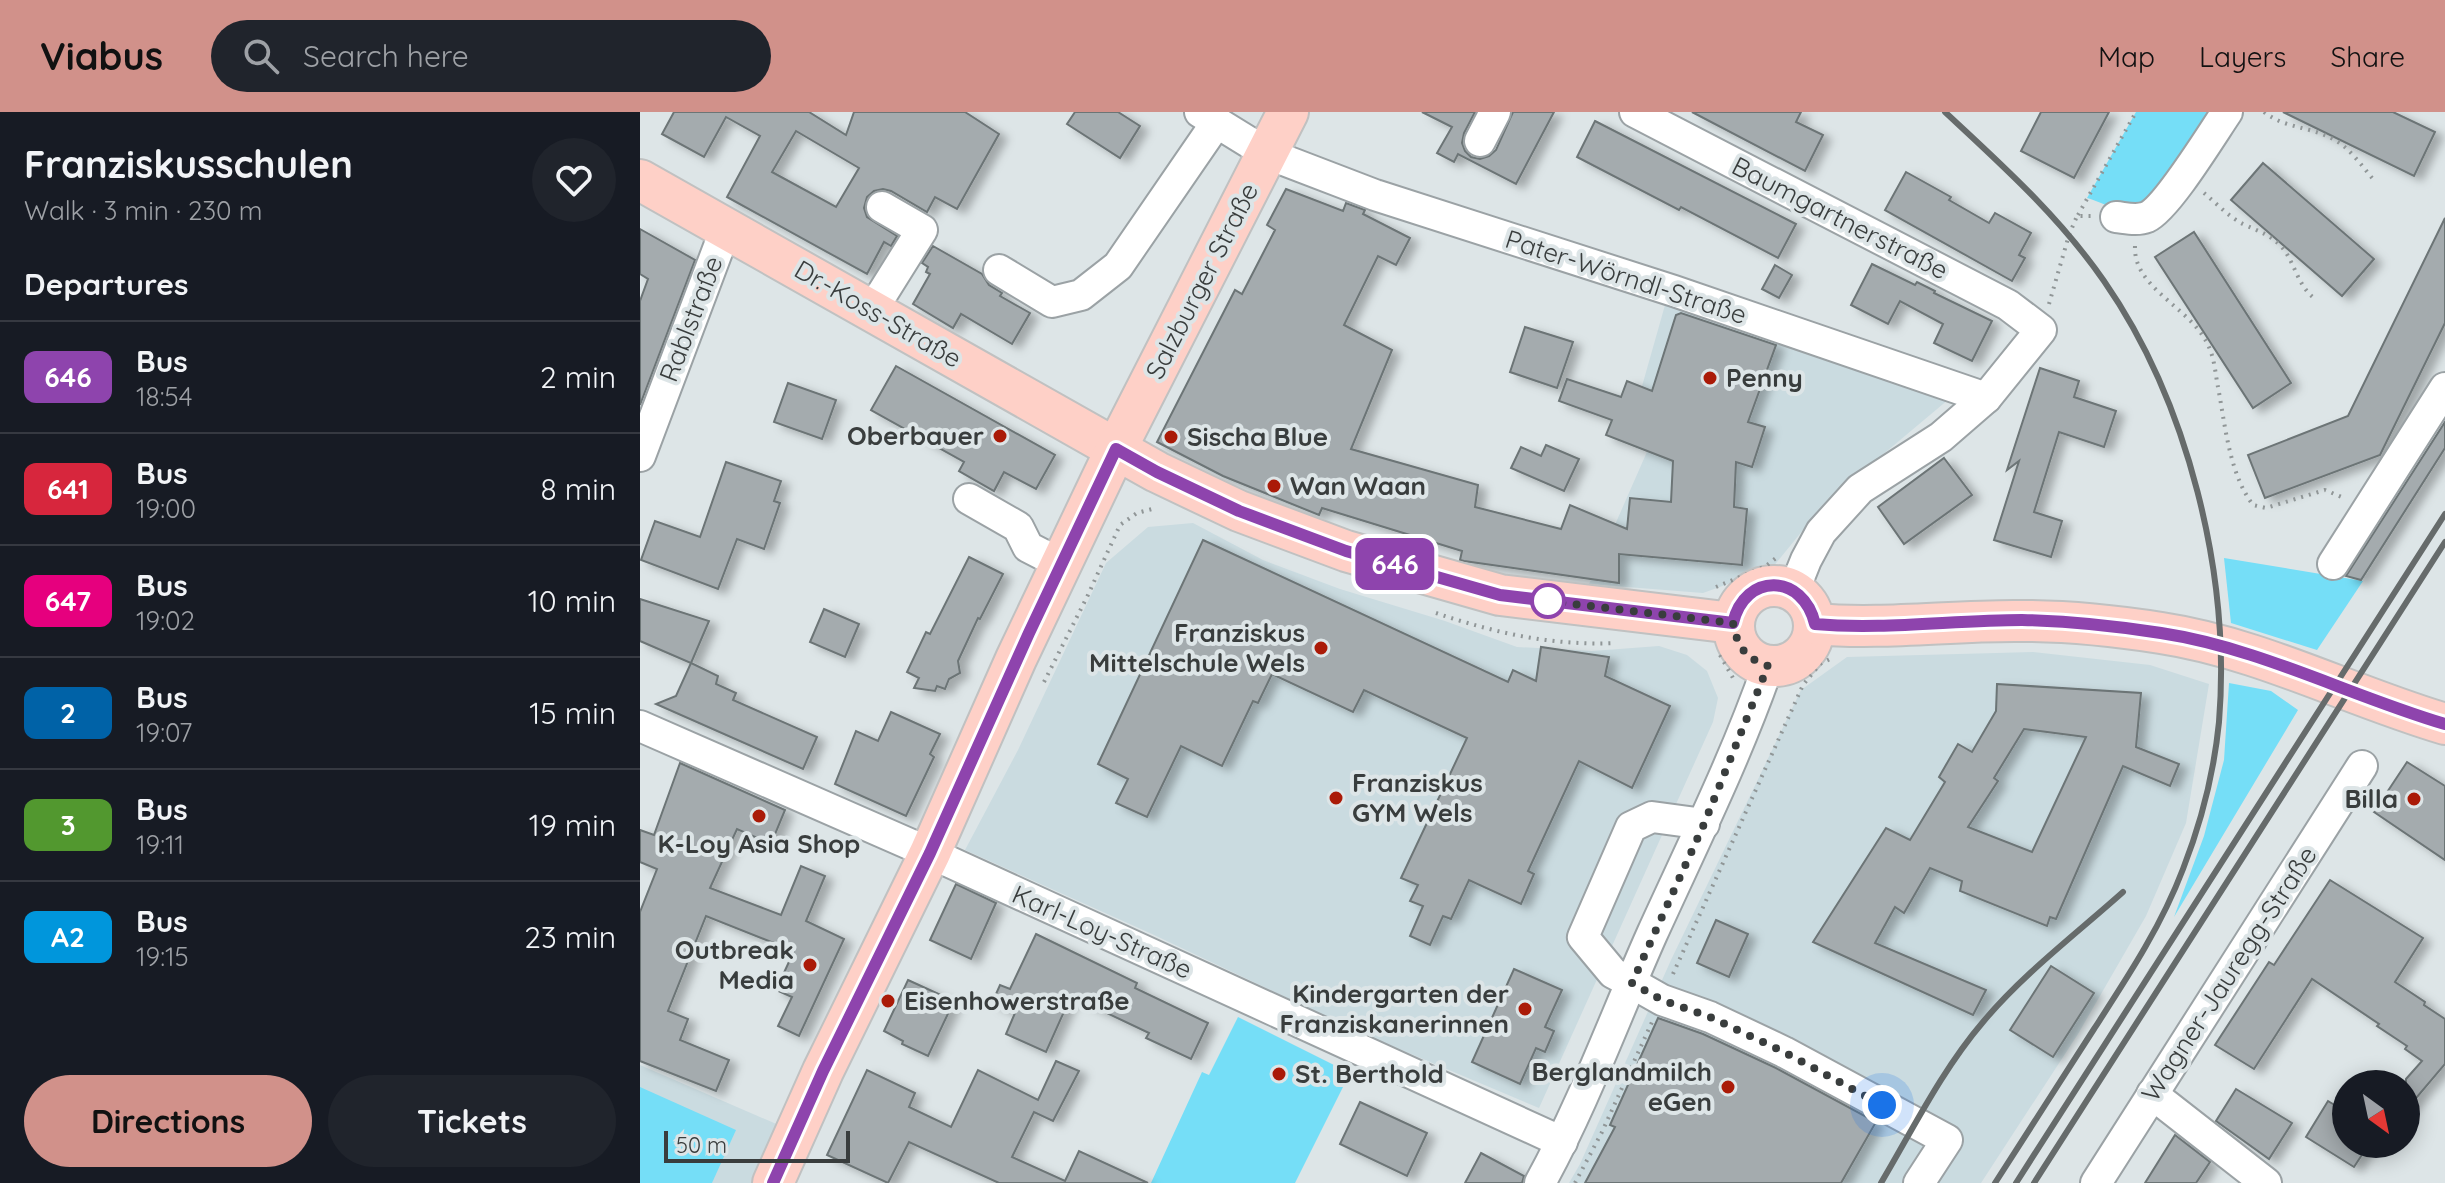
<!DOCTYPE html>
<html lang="en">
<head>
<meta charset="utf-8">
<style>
  :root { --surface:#171b24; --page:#20242c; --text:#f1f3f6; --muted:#9ea1a6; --line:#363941; --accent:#d1918a }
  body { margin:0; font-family:Quicksand,sans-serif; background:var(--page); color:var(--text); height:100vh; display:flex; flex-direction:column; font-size:30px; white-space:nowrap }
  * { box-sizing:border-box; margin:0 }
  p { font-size:26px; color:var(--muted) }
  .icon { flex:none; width:44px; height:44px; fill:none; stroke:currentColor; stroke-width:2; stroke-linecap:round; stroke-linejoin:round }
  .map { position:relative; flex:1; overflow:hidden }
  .sheet { display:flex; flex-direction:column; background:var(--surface); width:640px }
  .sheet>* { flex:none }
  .badge { padding:0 16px; border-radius:12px; font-size:28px; line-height:52px }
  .needle { width:52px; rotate:147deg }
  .buttons { position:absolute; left:1692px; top:958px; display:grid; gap:16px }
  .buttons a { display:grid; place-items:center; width:88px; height:88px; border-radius:50%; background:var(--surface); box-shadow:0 4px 20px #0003; font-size:40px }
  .scale { position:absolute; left:24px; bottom:20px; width:186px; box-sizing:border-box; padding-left:8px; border:4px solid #393d3d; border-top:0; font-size:22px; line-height:28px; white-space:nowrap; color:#393d3d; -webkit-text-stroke:6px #dde5e7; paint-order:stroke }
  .you { position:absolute; width:40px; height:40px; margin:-20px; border:6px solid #fff; border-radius:50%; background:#1a73e8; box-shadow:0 0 0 12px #1a73e833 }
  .map>.badge { position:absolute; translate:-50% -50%; box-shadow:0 0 0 4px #fff }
  h2 { padding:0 24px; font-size:30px; line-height:72px }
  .round { display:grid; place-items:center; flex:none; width:84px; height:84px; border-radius:42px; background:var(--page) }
  .overview { display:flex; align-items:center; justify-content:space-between; height:136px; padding:0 24px }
  h1 { font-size:38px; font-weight:700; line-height:60px }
  .button { display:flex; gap:16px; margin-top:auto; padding:16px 24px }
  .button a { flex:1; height:92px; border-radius:48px; background:var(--accent); color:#111; font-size:32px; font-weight:700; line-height:92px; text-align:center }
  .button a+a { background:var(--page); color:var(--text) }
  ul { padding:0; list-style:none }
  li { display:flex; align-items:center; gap:24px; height:112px; padding:0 24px; border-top:2px solid var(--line) }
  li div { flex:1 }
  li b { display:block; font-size:30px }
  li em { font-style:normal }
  li .badge { min-width:88px; font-weight:700; text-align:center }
  header { display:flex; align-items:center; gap:48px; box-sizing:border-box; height:112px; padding:0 40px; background:var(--accent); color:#111 }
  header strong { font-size:38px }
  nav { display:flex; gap:44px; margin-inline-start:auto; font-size:28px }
  .search { width:560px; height:72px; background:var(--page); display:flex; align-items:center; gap:20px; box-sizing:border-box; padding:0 28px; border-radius:44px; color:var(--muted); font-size:30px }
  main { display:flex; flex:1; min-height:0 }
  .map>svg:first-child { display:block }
  .built { fill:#cadbe0 }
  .green { fill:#75def7 }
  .building { fill:#a4abae; stroke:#6c7476; stroke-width:2; fill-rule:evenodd; filter:url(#shadow) }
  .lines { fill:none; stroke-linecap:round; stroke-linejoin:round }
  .minor-casing { stroke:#9ba2a5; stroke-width:34 }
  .major-casing { stroke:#c0c1c1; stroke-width:44 }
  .path { stroke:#909697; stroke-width:4; stroke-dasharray:2 6; stroke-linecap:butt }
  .minor { stroke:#fff; stroke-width:30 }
  .major { stroke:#fed0c7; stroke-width:40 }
  .rail { stroke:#666b6b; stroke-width:6 }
  .line-casing { stroke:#fff; stroke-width:18 }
  .line { stroke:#8e44ad; stroke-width:12 }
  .walk { stroke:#393d3d; stroke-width:8; stroke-dasharray:0 14.4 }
  .poi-dot { fill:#aa1a07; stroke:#dde5e7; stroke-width:3 }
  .stop-dot { fill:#fff; stroke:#8e44ad; stroke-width:4 }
  .labels { text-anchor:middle; stroke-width:8; stroke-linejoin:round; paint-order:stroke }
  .street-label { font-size:26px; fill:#393d3d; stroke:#dde5e7 }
  .poi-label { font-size:26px; font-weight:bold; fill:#393d3d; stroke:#dde5e7; text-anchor:start }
</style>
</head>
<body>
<header>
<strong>Viabus</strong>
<div class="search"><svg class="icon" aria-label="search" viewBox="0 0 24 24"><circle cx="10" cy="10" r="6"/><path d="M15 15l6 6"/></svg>Search here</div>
<nav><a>Map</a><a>Layers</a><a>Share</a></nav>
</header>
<main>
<section class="sheet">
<div class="overview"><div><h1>Franziskusschulen</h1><p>Walk · 3 min · 230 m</p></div><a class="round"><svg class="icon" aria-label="heart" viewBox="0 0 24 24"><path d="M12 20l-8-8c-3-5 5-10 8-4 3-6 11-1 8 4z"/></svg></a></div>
<h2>Departures</h2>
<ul>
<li><span class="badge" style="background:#8e44ad;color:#fff">646</span><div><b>Bus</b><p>18:54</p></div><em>2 min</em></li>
<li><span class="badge" style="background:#d7263d;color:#fff">641</span><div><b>Bus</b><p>19:00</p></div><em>8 min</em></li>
<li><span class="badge" style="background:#e6007e;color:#fff">647</span><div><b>Bus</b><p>19:02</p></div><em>10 min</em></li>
<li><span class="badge" style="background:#0062a7;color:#fff">2</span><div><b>Bus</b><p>19:07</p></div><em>15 min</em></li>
<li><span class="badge" style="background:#52982f;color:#fff">3</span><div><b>Bus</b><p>19:11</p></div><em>19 min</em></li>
<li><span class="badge" style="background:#0096dc;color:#fff">A2</span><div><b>Bus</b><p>19:15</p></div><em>23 min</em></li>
</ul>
<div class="button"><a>Directions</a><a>Tickets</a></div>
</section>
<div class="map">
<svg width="1805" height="1071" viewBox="0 0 1805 1071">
  <defs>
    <filter id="shadow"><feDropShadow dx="8" dy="4.5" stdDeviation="4" flood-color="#0004"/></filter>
  </defs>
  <rect width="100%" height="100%" fill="#dde5e7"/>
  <!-- built -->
  <g class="built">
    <polygon points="1027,186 1309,287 1185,391 1132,456 1063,481 949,472 1017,317 993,306"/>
    <polygon points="553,411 623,448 700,477 805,509 877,535 952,539 1019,534 1047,543 1067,559 1078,586 1073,610 899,996 726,923 512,822 325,738 378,638 466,451 508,415"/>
    <polygon points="1393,540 1510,553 1569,572 1546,711 1506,804 1438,922 1341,1071 929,1071 940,1052 1031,848 1161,578 1207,545"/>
    <polygon points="0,953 141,1014 117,1071 0,1071"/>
  </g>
  <!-- green -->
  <g class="green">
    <path d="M1496 0H1571C1555 24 1515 97 1484 97 1472 97 1458 89 1447 86Z"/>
    <polygon points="1584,446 1723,469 1677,538 1591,511"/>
    <polygon points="1589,571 1631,579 1658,598 1534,805 1564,724 1584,648"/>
    <polygon points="598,905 710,961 655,1071 511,1071 562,960 569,963"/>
    <polygon points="0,975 96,1018 72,1071 0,1071"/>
  </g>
  <!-- building -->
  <g class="building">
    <path d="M34 0H169L206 23 214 0H325L359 22 317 97 295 85 287 100 251 79 243 77 234 79 227 85 224 96 227 105 257 124 251 134 244 130 227 162 87 85 120 24 86 5 64 45 22 22ZM156 19 219 56 196 95 132 60Z"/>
    <polygon points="435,0 478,0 500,14 480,46 427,12"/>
    <polygon points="782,0 835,0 824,21 822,31 825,39 831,45 840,47 849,44 856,38 873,0 914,0 876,72 818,42 814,50 797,41 812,15"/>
    <polygon points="1052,0 1161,0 1156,10 1183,23 1165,59"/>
    <polygon points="1401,0 1469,0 1434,66 1381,39"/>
    <polygon points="1643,0 1753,0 1795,20 1774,64"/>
    <polygon points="955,9 1156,112 1138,146 1041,95 1039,98 937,45"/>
    <polygon points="1623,51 1734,147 1702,184 1591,88"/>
    <polygon points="1266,60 1311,85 1309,88 1349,111 1355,101 1391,121 1379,143 1385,146 1372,169 1245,98"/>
    <polygon points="646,77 703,99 706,91 725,98 723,102 770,126 756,153 738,144 704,213 752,238 711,337 838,373 835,395 921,417 930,393 987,417 990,386 1031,390 1033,349 966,323 972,308 919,289 927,267 981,285 987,269 1012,279 1036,203 1041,201 1136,233 1108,310 1125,315 1112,355 1096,350 1094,395 1107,397 1102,453 979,442 979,471 824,449 820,448 822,439 682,396 679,403 583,364 517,330 595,178 602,182 635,118 627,113"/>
    <polygon points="1805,106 1805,211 1740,343 1625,386 1608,343 1708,304"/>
    <polygon points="0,117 55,148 0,293 0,189 8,167 0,162"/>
    <polygon points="1554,120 1651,271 1613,296 1515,145"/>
    <polygon points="293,134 342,162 349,173 362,181 360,184 390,201 372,232 321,202 313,216 273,192 290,162 286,160 288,155 282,151"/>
    <polygon points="1232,152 1275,173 1277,170 1295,179 1294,181 1352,209 1332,249 1294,231 1303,212 1260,189 1248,212 1211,193"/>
    <polygon points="1135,153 1152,163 1139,186 1122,177"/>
    <polygon points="885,215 933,230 917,276 870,260"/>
    <polygon points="256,254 415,343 396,377 364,360 354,379 319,359 324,350 231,298"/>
    <polygon points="1400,256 1439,269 1434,285 1476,299 1464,335 1419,320 1394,400 1422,409 1411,445 1354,428 1379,349 1367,358"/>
    <polygon points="148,271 196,288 182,327 134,310"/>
    <polygon points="1805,310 1805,336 1721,468 1706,464"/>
    <polygon points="906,333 939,347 924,379 871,356 881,335 901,344"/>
    <polygon points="1304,346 1332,383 1264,432 1238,395"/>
    <polygon points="86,350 141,369 134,389 140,391 124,437 97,427 78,477 1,448 15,409 60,425"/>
    <polygon points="563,428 868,570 873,558 896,569 901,535 969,545 965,564 1030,594 992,676 939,649 888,759 894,762 881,792 829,768 811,807 803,804 790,833 770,824 783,794 770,789 778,773 761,766 827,626 724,578 713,600 632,562 618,591 613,589 582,654 541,634 507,705 476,691 488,667 458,652"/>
    <polygon points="329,445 363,462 340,507 338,506 318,549 320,561 309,567 305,577 297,574 295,579 274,576 279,566 267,560 286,520 290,522"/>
    <polygon points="0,487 69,509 51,551 78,564 76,572 96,581 93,588 177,625 163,657 16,592 36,584 51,551 0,529"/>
    <polygon points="184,497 219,512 205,545 170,530"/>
    <path d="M1357 572 1501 581 1496 635 1539 652 1530 674 1483 654 1416 807 1410 805 1407 814 1320 779 1322 769 1290 756 1264 801 1255 795 1235 831 1346 878 1333 903 1173 830 1246 716 1270 728 1305 670 1299 665 1318 632 1332 640 1356 599ZM1384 617 1446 625 1392 740 1328 715 1358 669 1354 666Z"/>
    <polygon points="251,600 300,622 290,642 294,645 266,704 195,672 216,619 238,629"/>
    <polygon points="1767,650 1805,674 1805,748 1734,700"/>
    <polygon points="40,651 145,698 131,732 97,717 70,776 141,803 161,754 185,764 166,809 204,827 159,924 138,914 152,885 136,878 154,839 66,804 28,899 48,907 40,928 89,948 76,979 0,949 0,800 17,757 0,750 0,718 14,723"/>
    <polygon points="1690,768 1783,826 1755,870 1785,890 1784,893 1805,907 1805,952 1766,998 1766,967 1782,949 1765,937 1767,934 1737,914 1739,912 1672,867 1614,957 1575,933 1629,850 1634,853"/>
    <polygon points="316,772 356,791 331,847 290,828"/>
    <polygon points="1076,808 1108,822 1089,865 1057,851"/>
    <polygon points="396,822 497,871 495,876 568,911 551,947 506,926 509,921 431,884 406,940 366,922 375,901 352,891 360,873 370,877"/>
    <polygon points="1411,854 1454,881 1413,945 1370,918"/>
    <polygon points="874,857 922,878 905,915 914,919 905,940 896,936 880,972 832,950"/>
    <polygon points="268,868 314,889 288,944 262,932 263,929 244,919"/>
    <polygon points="1018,906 1063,922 1136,956 1236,1010 1201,1071 945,1071 975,1015 970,1013"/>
    <polygon points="416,949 439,959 413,1009 394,1000 372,1045 425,1069 439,1039 508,1071 359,1071 269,1030 248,1071 187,1043 227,958 275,981 269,995 311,1015 338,958 398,988"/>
    <polygon points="1596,977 1652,1011 1629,1047 1576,1009"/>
    <polygon points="1688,989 1706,1000 1706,1032 1729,1032 1714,1055 1666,1025"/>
    <polygon points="720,990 787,1021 767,1064 700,1032"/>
    <polygon points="1535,1023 1570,1050 1556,1071 1505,1071"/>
    <polygon points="841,1041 884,1064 882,1071 825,1071"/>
  </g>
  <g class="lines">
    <defs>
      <g id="minor">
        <polyline points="560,0 628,42 735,83 1034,179 1346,286"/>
        <polyline points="995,0 1368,193 1401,218 1346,286 1301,325 1220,377 1181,420 1166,448 1154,478"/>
        <polyline points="840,29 855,0"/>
        <path d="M1476 105C1486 106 1497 109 1507 105 1527 96 1572 22 1587 0"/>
        <polyline points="359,158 412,190 441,183 478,154 577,10"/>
        <polyline points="232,198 282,118 242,95"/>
        <polyline points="0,344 86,116"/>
        <polyline points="329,387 378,415 388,435 421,452"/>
        <polyline points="1693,452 1805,276"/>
        <polyline points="0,614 290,741 922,1030"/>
        <polyline points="1064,712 1012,705 991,715 943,825 973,861 992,871 1022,888 1070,905 1144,940 1307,1028 1279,1071"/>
        <polyline points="1512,982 1626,1071"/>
        <path d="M900 1071C944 991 975 905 1012 822 1052 734 1096 646 1128 554"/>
        <polyline points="1456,1071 1722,654"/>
      </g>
      <g id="major">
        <polyline points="0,68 476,337 517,360 599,399 706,439 860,483 1093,511"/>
        <circle cx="1134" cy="514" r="40"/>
        <path d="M1175 512C1243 518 1313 508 1382 509 1428 509 1476 514 1521 521 1620 536 1710 584 1805 612"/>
        <polyline points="133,1071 183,959 290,741 376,547 476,337 648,0"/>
      </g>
    </defs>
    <!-- minor casing -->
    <use href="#minor" class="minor-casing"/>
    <!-- major casing -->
    <use href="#major" class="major-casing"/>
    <!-- path -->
    <g class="path">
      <path d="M1624 0C1646 17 1669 14 1693 27 1709 35 1721 53 1733 67"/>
      <path d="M1564 81C1576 91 1589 105 1603 112 1618 119 1629 122 1641 134 1655 150 1657 173 1674 186"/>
      <polyline points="1438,103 1496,0"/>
      <path d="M1495 134C1493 175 1547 194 1566 229 1573 241 1575 256 1577 270 1585 309 1588 360 1613 393L1626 396 1685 378 1704 386"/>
      <polyline points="1409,192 1429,123 1437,104 1451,104"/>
      <polyline points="1076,475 1126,454 1136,446"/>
      <path d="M796 501C855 521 913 534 975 531"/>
      <polyline points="1080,543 1093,566"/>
      <polyline points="404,570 447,485 480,413 497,401 516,396"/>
      <polyline points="1033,862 1163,573 1180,552 1190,547"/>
      <polyline points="935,1071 962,1020 1012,910"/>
    </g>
    <!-- minor -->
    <use href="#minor" class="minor"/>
    <!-- major -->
    <use href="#major" class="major"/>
    <!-- rail -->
    <g class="rail">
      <path d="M1305 0C1362 53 1419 104 1464 169 1548 290 1591 463 1579 610 1574 660 1561 711 1543 757 1521 815 1487 866 1454 917 1421 968 1388 1020 1355 1071"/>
      <path d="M1241 1071C1273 1017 1302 958 1343 910 1383 862 1436 822 1483 780"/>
      <polyline points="1376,1071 1805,402"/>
      <polyline points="1394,1071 1805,430"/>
    </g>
  </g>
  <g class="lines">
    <defs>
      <path id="line" d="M133 1071 183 959 290 741 389 521 476 337 517 360 599 399 706 439 860 483 1093 511C1105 460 1163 461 1175 512 1242 518 1314 508 1382 508 1428 509 1476 514 1521 521 1620 536 1710 584 1805 612"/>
    </defs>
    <!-- line casing -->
    <use href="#line" class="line-casing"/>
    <!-- line -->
    <use href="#line" class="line"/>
    <!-- walk -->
    <path class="walk" d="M908 489 1093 511C1097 534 1105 546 1128 554L1064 712 992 871 1022 888 1070 905 1144 940 1242 993"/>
  </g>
  <!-- markers -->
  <g class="poi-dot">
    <circle cx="1070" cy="266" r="8"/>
    <circle cx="360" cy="324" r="8"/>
    <circle cx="531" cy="325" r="8"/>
    <circle cx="634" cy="374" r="8"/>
    <circle cx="681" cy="536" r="8"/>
    <circle cx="696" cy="686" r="8"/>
    <circle cx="1774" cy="687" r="8"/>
    <circle cx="119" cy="704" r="8"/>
    <circle cx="170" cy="853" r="8"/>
    <circle cx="248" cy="889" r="8"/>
    <circle cx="885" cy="897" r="8"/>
    <circle cx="639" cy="962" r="8"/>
    <circle cx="1088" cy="975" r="8"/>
  </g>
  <circle class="stop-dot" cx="908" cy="489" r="16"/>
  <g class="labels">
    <!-- street labels -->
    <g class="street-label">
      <text transform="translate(1200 106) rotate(27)" y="9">Baumgartnerstraße</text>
      <text transform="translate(986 165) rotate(18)" y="9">Pater-Wörndl-Straße</text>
      <text transform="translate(562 169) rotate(-63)" y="9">Salzburger Straße</text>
      <text transform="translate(238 202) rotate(30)" y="9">Dr.-Koss-Straße</text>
      <text transform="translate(51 207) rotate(-69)" y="9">Rablstraße</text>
      <text transform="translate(462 820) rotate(24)" y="9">Karl-Loy-Straße</text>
      <text transform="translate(1589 862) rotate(-57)" y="9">Wagner-Jauregg-Straße</text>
    </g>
    <!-- poi labels -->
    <g class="poi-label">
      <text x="1086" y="275">Penny</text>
      <text x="344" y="333" text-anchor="end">Oberbauer</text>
      <text x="547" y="334">Sischa Blue</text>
      <text x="650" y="383">Wan Waan</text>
      <text x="665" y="530" text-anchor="end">Franziskus<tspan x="665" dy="30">Mittelschule Wels</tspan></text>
      <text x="712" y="680">Franziskus<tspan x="712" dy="30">GYM Wels</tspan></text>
      <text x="1758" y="696" text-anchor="end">Billa</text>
      <text x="119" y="741" text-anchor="middle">K-Loy Asia Shop</text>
      <text x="154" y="847" text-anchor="end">Outbreak<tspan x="154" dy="30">Media</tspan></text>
      <text x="869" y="891" text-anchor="end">Kindergarten der<tspan x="869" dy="30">Franziskanerinnen</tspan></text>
      <text x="264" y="898">Eisenhowerstraße</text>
      <text x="1072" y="969" text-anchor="end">Berglandmilch<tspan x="1072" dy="30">eGen</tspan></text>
      <text x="655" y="971">St. Berthold</text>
    </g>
  </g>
</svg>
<div class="buttons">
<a><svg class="needle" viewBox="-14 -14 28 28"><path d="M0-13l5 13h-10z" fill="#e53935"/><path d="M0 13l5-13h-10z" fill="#9ea1a6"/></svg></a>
</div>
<div class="scale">50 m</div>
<div class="you" style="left:1242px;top:993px"></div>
<b class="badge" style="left:755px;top:452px;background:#8e44ad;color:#fff">646</b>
</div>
</main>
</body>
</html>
